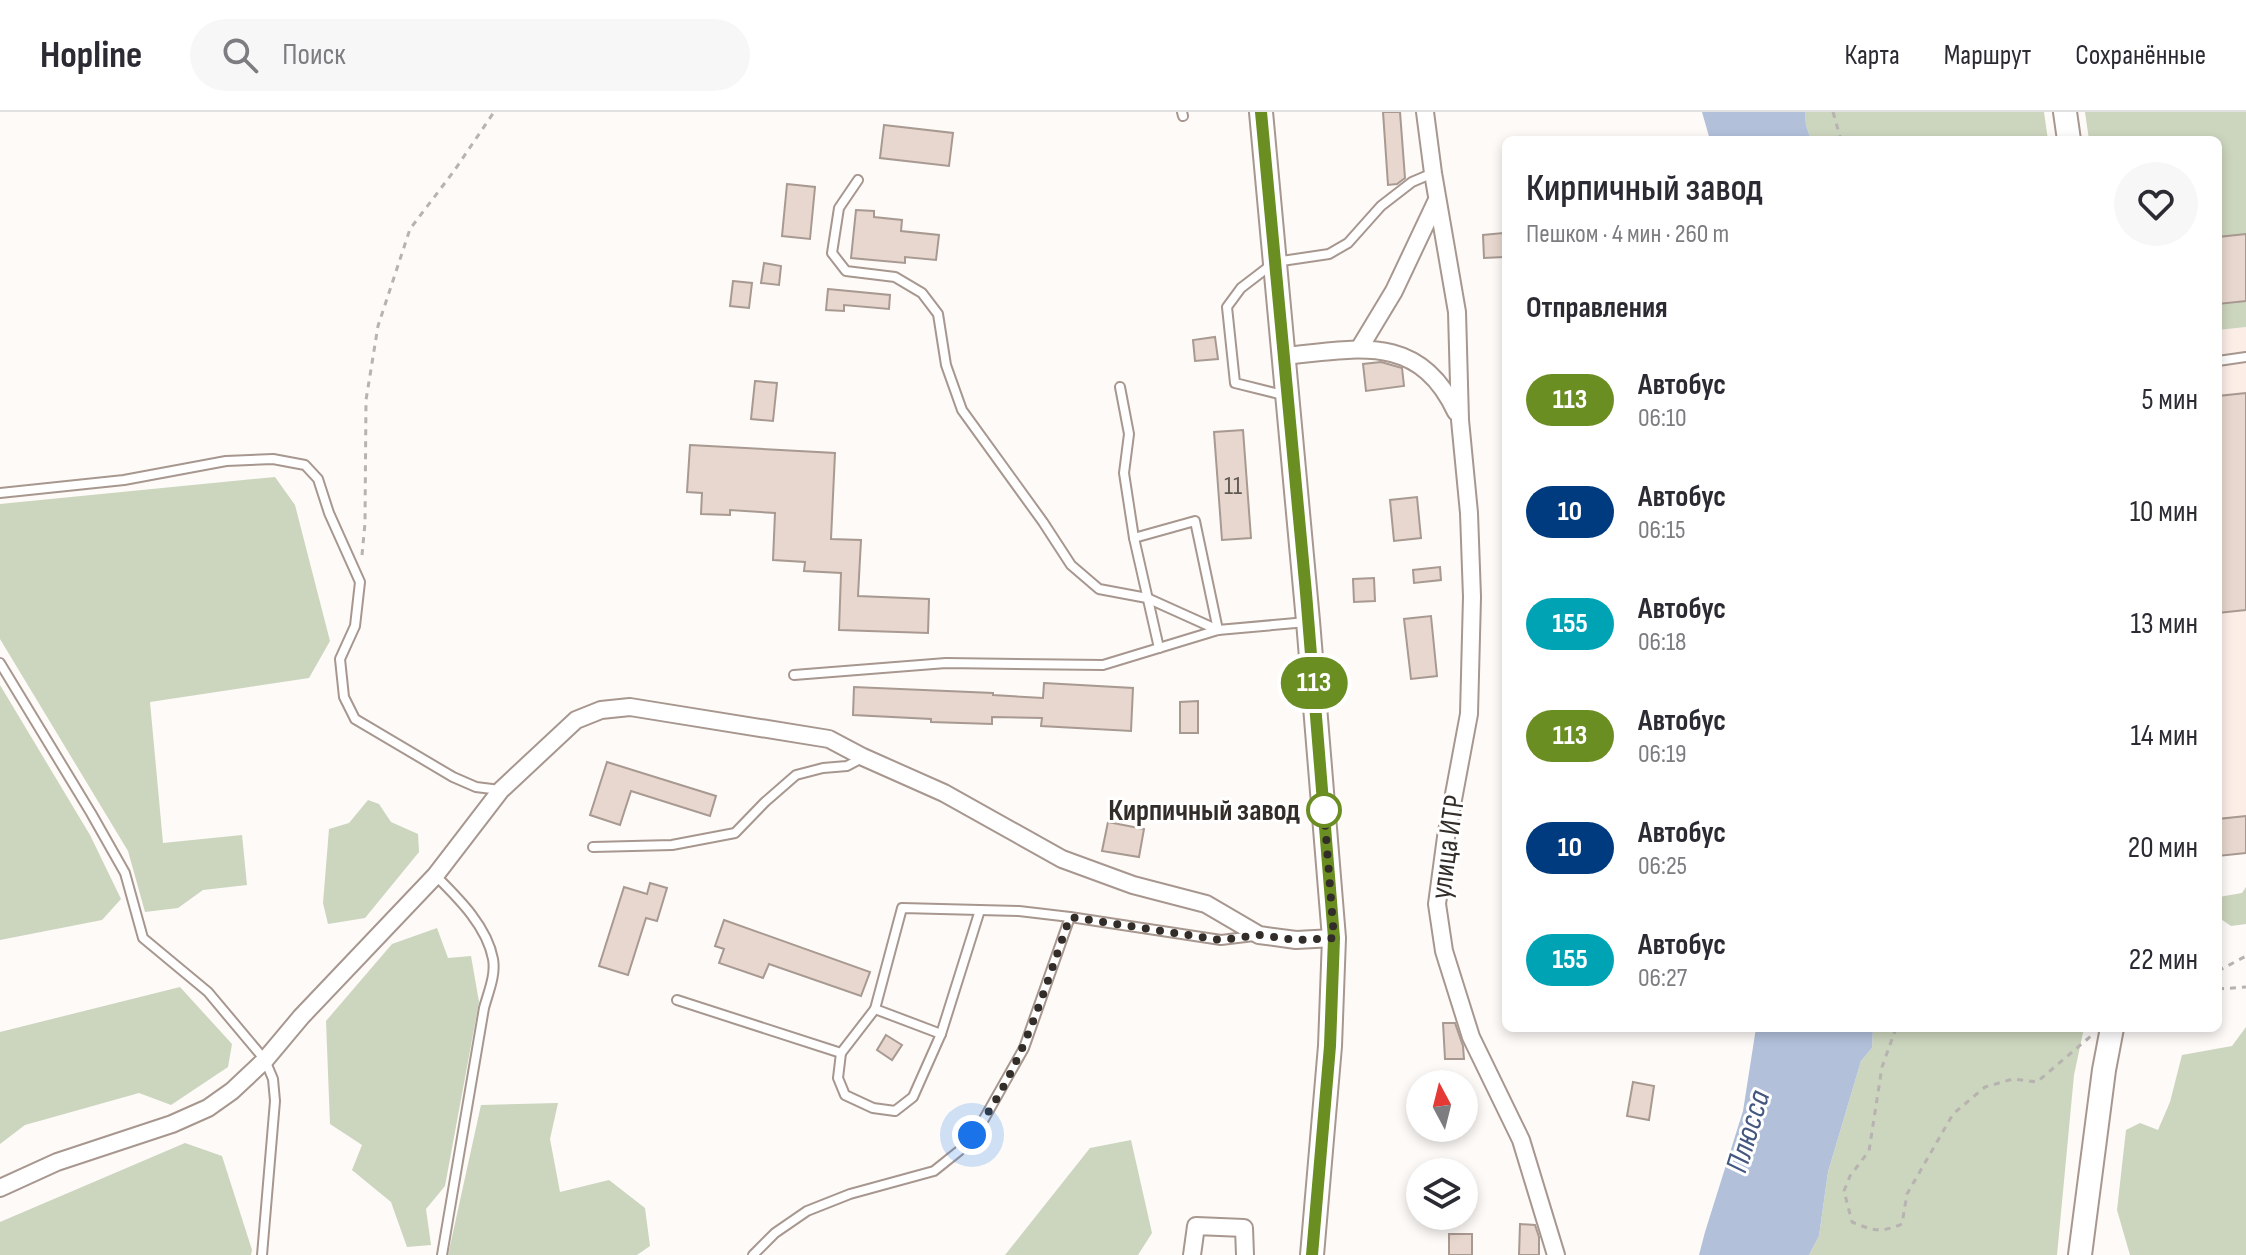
<!DOCTYPE html>
<html lang="ru">
<head>
<meta charset="utf-8">
<style>
  :root { --surface:#fff; --page:#f7f7f7; --text:#2b2b33; --muted:#7c7c81; --line:#e1e1e2 }
  body { margin:0; font-family:"Sofia Sans Condensed",sans-serif; background:var(--page); color:var(--text); height:100vh; display:flex; flex-direction:column; font-size:30px; white-space:nowrap }
  * { box-sizing:border-box; margin:0 }
  p { font-size:26px; color:var(--muted) }
  .icon { flex:none; width:44px; height:44px; fill:none; stroke:currentColor; stroke-width:2; stroke-linecap:round; stroke-linejoin:round }
  .map { position:relative; flex:1; overflow:hidden }
  .side { position:absolute; left:1502px; top:24px; width:720px; height:896px; display:flex; flex-direction:column; background:var(--surface); border-radius:12px; box-shadow:0 4px 12px #0003 }
  .side>* { flex:none }
  .badge { padding:0 16px; border-radius:26px; font-size:28px; line-height:52px }
  .needle { width:52px; rotate:353deg }
  .controls { position:absolute; left:1406px; top:958px; display:grid; gap:16px }
  .controls a { display:grid; place-items:center; width:72px; height:72px; border-radius:50%; background:var(--surface); box-shadow:0 4px 12px #0003; font-size:40px }
  .you { position:absolute; width:40px; height:40px; margin:-20px; border:6px solid #fff; border-radius:50%; background:#1a73e8; box-shadow:0 0 0 12px #1a73e833 }
  .map>.badge { position:absolute; translate:-50% -50%; box-shadow:0 0 0 4px #fff }
  h2 { padding:0 24px; font-size:30px; line-height:72px }
  .round { display:grid; place-items:center; flex:none; width:84px; height:84px; border-radius:42px; background:var(--page) }
  .headline { display:flex; align-items:center; justify-content:space-between; height:136px; padding:0 24px }
  h1 { font-size:38px; font-weight:600; line-height:60px }
  ul { padding:0; list-style:none }
  li { display:flex; align-items:center; gap:24px; height:112px; padding:0 24px }
  li div { flex:1 }
  li b { display:block; font-size:30px }
  li em { font-style:normal }
  li .badge { min-width:88px; font-weight:700; text-align:center }
  header { display:flex; align-items:center; gap:48px; box-sizing:border-box; height:112px; padding:0 40px; background:var(--surface); border-bottom:2px solid var(--line) }
  header strong { font-size:38px }
  nav { display:flex; gap:44px; margin-inline-start:auto; font-size:28px }
  .search { width:560px; height:72px; background:var(--page); display:flex; align-items:center; gap:20px; box-sizing:border-box; padding:0 28px; border-radius:44px; color:var(--muted); font-size:30px }
  .map>svg:first-child { display:block }
  .commercial { fill:#fcede7 }
  .green { fill:#ccd5be }
  .water { fill:#b2c0da }
  .building { fill:#e7d7ce; stroke:#a89991; stroke-width:2 }
  .lines { fill:none; stroke-linecap:round; stroke-linejoin:round }
  .lane-casing { stroke:#a7978f; stroke-width:12 }
  .street-casing { stroke:#a7978f; stroke-width:20 }
  .secondary-casing { stroke:#a7978f; stroke-width:26 }
  .path { stroke:#b7b3b0; stroke-width:3; stroke-dasharray:6 6; stroke-linecap:butt }
  .lane { stroke:#fff; stroke-width:8 }
  .street { stroke:#fff; stroke-width:16 }
  .secondary { stroke:#fff; stroke-width:22 }
  .line-casing { stroke:#fff; stroke-width:18 }
  .line { stroke:#6b8e23; stroke-width:12 }
  .walk { stroke:#332d2a; stroke-width:8; stroke-dasharray:0 14.4 }
  .stop-dot { fill:#fff; stroke:#6b8e23; stroke-width:4 }
  .labels { text-anchor:middle; stroke-width:6; stroke-linejoin:round; paint-order:stroke }
  .number-label { font-size:26px; fill:#605853 }
  .stop-label { font-size:30px; font-weight:bold; fill:#332d2a; stroke:#fff; text-anchor:end }
  .street-label { font-size:30px; fill:#332d2a; stroke:#fff }
  .water-label { font-size:32px; font-style:italic; fill:#43577f; stroke:#fff }
</style>
</head>
<body>
<header>
<strong>Hopline</strong>
<div class="search"><svg class="icon" aria-label="search" viewBox="0 0 24 24"><circle cx="10" cy="10" r="6"/><path d="M15 15l6 6"/></svg>Поиск</div>
<nav><a>Карта</a><a>Маршрут</a><a>Сохранённые</a></nav>
</header>
<div class="map">
<svg width="2246" height="1143" viewBox="0 0 2246 1143">
  <rect width="100%" height="100%" fill="#fdfaf8"/>
  <!-- commercial -->
  <polygon class="commercial" points="2246,215 2246,741 2218,744 2218,218"/>
  <!-- green -->
  <g class="green">
    <polygon points="1805,0 2044,0 2048,28 1811,28 1806,13"/>
    <polygon points="2085,0 2246,0 2246,215 2218,218 2218,28 2089,28"/>
    <polygon points="275,365 295,393 330,529 309,566 150,590 163,731 242,723 247,773 203,778 178,796 145,800 128,739 0,527 0,392"/>
    <polygon points="0,573 90,723 121,787 102,808 0,828"/>
    <polygon points="368,688 379,692 391,710 418,722 419,740 365,806 328,812 323,791 329,717 349,711"/>
    <polygon points="2246,775 2246,812 2231,814 2218,805 2219,785 2242,781"/>
    <polygon points="437,816 448,846 471,844 479,890 445,1074 426,1097 431,1133 407,1135 391,1090 352,1058 362,1033 330,1012 326,909 392,832"/>
    <polygon points="180,875 232,932 228,955 171,993 139,981 25,1013 0,1032 0,920"/>
    <polygon points="2246,915 2246,1143 2130,1143 2117,1098 2126,1018 2140,1011 2158,1018 2170,990 2182,943 2232,934"/>
    <polygon points="1873,916 2084,916 2074,963 2057,1143 1809,1143 1819,1124 1828,1060 1861,949 1872,936"/>
    <polygon points="558,991 550,1027 560,1080 609,1068 645,1096 650,1134 637,1143 448,1143 481,993"/>
    <polygon points="1131,1028 1152,1121 1138,1143 1005,1143 1090,1036"/>
    <polygon points="185,1031 222,1044 252,1138 251,1143 0,1143 0,1110"/>
  </g>
  <!-- water -->
  <g class="water">
    <polygon points="1702,0 1805,0 1806,13 1811,28 1710,28"/>
    <polygon points="1756,916 1873,916 1872,936 1861,949 1828,1060 1819,1124 1809,1143 1699,1143 1705,1120 1743,999"/>
  </g>
  <!-- building -->
  <g class="building">
    <polygon points="1383,0 1400,0 1405,66 1397,72 1388,73"/>
    <polygon points="884,13 953,21 949,54 880,46"/>
    <polygon points="787,72 815,75 810,127 782,124"/>
    <polygon points="856,98 874,99 874,105 902,108 901,119 939,123 936,148 905,145 905,151 851,146"/>
    <polygon points="1503,121 1504,145 1484,146 1483,123"/>
    <polygon points="2246,122 2246,189 2218,192 2218,125"/>
    <polygon points="764,151 781,154 779,173 761,171"/>
    <polygon points="733,169 752,171 749,196 730,194"/>
    <polygon points="828,177 890,183 889,197 844,193 844,199 826,198"/>
    <polygon points="1215,225 1218,247 1195,249 1193,228"/>
    <polygon points="1381,250 1402,256 1404,274 1366,279 1363,252"/>
    <polygon points="755,269 777,271 773,309 751,307"/>
    <polygon points="2246,281 2246,498 2218,501 2218,284"/>
    <polygon points="1243,318 1251,426 1222,428 1214,320"/>
    <polygon points="690,333 835,341 831,427 861,428 858,484 929,487 928,521 839,518 841,461 804,459 805,450 773,448 775,401 730,398 730,403 701,402 702,381 687,380"/>
    <polygon points="1417,385 1421,426 1394,429 1390,388"/>
    <polygon points="1440,455 1441,468 1414,471 1413,458"/>
    <polygon points="1374,466 1375,489 1354,490 1353,467"/>
    <polygon points="1431,504 1437,564 1411,567 1404,507"/>
    <polygon points="1044,571 1133,576 1131,619 1041,614 1042,606 992,605 992,612 931,610 931,607 853,603 854,575 993,581 993,583 1043,586"/>
    <polygon points="1198,589 1198,621 1180,621 1180,590"/>
    <polygon points="607,650 716,684 710,704 631,679 620,713 590,703"/>
    <polygon points="2246,704 2246,741 2218,744 2218,707"/>
    <polygon points="1108,710 1144,717 1139,745 1102,739"/>
    <polygon points="650,771 667,776 657,809 646,806 628,863 599,854 624,775 647,782"/>
    <polygon points="724,808 870,860 861,884 769,852 763,866 719,851 724,837 715,834"/>
    <polygon points="1443,911 1455,911 1463,934 1464,947 1445,947"/>
    <polygon points="886,923 902,933 892,948 877,938"/>
    <polygon points="1633,970 1654,974 1649,1008 1627,1004"/>
    <polygon points="1520,1112 1535,1113 1539,1125 1539,1143 1519,1143"/>
    <rect x="1449" y="1122" width="23" height="21"/>
  </g>
  <g class="lines">
    <defs>
      <g id="lane">
        <polyline points="1182,0 1183,4"/>
        <polyline points="858,68 839,96 832,141 846,159 895,165 922,181 938,202 946,253 962,298 1043,410 1071,453 1099,477 1147,486 1218,518"/>
        <polyline points="2218,249 2246,245"/>
        <polyline points="1120,275 1129,322 1124,361 1134,426 1159,536"/>
        <polyline points="1283,283 1235,271 1227,195 1241,176 1275,150 1329,142 1348,131 1381,94 1412,70 1433,61"/>
        <polyline points="0,381 124,368 226,349 273,347 305,353 318,367 329,401 360,470 355,514 340,547 344,585 355,607 453,665 476,675 500,678"/>
        <polyline points="1134,426 1195,409 1218,518"/>
        <polyline points="0,551 91,701 125,761 143,826 208,880 265,948 273,967 275,989 262,1143"/>
        <polyline points="794,563 946,551 1103,553 1218,518 1307,510"/>
        <polyline points="593,735 672,733 735,721 765,690 796,663 823,656 847,654 862,646"/>
        <path d="M436 764C458 786 487 814 493 847 496 863 488 881 484 896L442 1143"/>
        <polyline points="677,888 841,941 875,897 902,796 1019,799 1070,805 1221,828 1254,824"/>
        <polyline points="875,897 941,922"/>
        <polyline points="841,941 838,966 845,983 873,996 895,999 913,985 941,922 980,798"/>
        <polyline points="753,1143 775,1121 807,1099 850,1082 934,1059 959,1039 984,1007 1024,936 1070,805"/>
      </g>
      <g id="street">
        <polyline points="1425,0 1433,61 1457,200 1460,308 1469,401 1472,485 1469,602 1446,725 1437,792 1444,839 1471,925 1521,1028 1556,1143"/>
        <polyline points="1359,237 1394,179 1436,90"/>
        <path d="M1284 244C1356 237 1419 220 1456 300"/>
        <polyline points="0,1076 57,1050 172,1012 208,996 232,979 265,948 301,905 435,764 501,678 576,608 601,598 630,595 829,627 863,645 944,681 1062,747 1133,773 1206,792 1259,823 1296,828 1334,826"/>
        <polyline points="1192,1143 1196,1114 1244,1116 1245,1143"/>
      </g>
      <g id="secondary">
        <polyline points="1261,0 1308,509 1334,826 1330,934 1312,1143"/>
        <polyline points="2065,0 2069,28"/>
        <polyline points="2080,1143 2104,958 2112,916"/>
      </g>
    </defs>
    <!-- lane casing -->
    <use href="#lane" class="lane-casing"/>
    <!-- street casing -->
    <use href="#street" class="street-casing"/>
    <!-- secondary casing -->
    <use href="#secondary" class="secondary-casing"/>
    <!-- path -->
    <g class="path">
      <polyline points="1833,0 1841,28"/>
      <polyline points="362,443 365,411 366,288 378,214 410,117 454,59 494,0"/>
      <polyline points="2218,859 2246,844"/>
      <polyline points="2218,877 2246,875"/>
      <path d="M1896 916 1882 955 1869 1039 1850 1064 1844 1079 1852 1110C1874 1119 1880 1121 1902 1112L1907 1082 1953 1002 1985 975 2013 967 2037 970 2091 924"/>
    </g>
    <!-- lane -->
    <use href="#lane" class="lane"/>
    <!-- street -->
    <use href="#street" class="street"/>
    <!-- secondary -->
    <use href="#secondary" class="secondary"/>
  </g>
  <g class="lines">
    <defs>
      <polyline id="line" points="1261,0 1306,481 1334,826 1330,934 1312,1143"/>
    </defs>
    <!-- line casing -->
    <use href="#line" class="line-casing"/>
    <!-- line -->
    <use href="#line" class="line"/>
    <!-- walk -->
    <path class="walk" d="M972 1023C1022 959 1043 880 1070 805L1221 828 1259 823 1296 828 1334 826 1323 685 1324 698"/>
  </g>
  <!-- markers -->
  <circle class="stop-dot" cx="1324" cy="698" r="16"/>
  <g class="labels">
    <!-- number labels -->
    <g class="number-label">
      <text x="1233" y="382">11</text>
    </g>
    <!-- stop labels -->
    <g class="stop-label">
      <text x="1300" y="708">Кирпичный завод</text>
    </g>
    <!-- street labels -->
    <g class="street-label">
      <text transform="translate(1447 735) rotate(-82)" y="10">улица ИТР</text>
    </g>
    <!-- water labels -->
    <g class="water-label">
      <text transform="translate(1747 1019) rotate(-73)" y="11">Плюсса</text>
    </g>
  </g>
</svg>
<div class="controls">
<a><svg class="needle" viewBox="-14 -14 28 28"><path d="M0-13l5 13h-10z" fill="#e53935"/><path d="M0 13l5-13h-10z" fill="#7c7c81"/></svg></a>
<a><svg class="icon" aria-label="layers" viewBox="0 0 24 24"><path d="M12 4l9 5-9 5-9-5zM3 14l9 5 9-5"/></svg></a>
</div>
<div class="you" style="left:972px;top:1023px"></div>
<b class="badge" style="left:1314px;top:571px;background:#6b8e23;color:#fff">113</b>
<section class="side">
<div class="headline"><div><h1>Кирпичный завод</h1><p>Пешком · 4 мин · 260 m</p></div><a class="round"><svg class="icon" aria-label="heart" viewBox="0 0 24 24"><path d="M12 20l-8-8c-3-5 5-10 8-4 3-6 11-1 8 4z"/></svg></a></div>
<h2>Отправления</h2>
<ul>
<li><span class="badge" style="background:#6b8e23;color:#fff">113</span><div><b>Автобус</b><p>06:10</p></div><em>5 мин</em></li>
<li><span class="badge" style="background:#003b80;color:#fff">10</span><div><b>Автобус</b><p>06:15</p></div><em>10 мин</em></li>
<li><span class="badge" style="background:#00a3b4;color:#fff">155</span><div><b>Автобус</b><p>06:18</p></div><em>13 мин</em></li>
<li><span class="badge" style="background:#6b8e23;color:#fff">113</span><div><b>Автобус</b><p>06:19</p></div><em>14 мин</em></li>
<li><span class="badge" style="background:#003b80;color:#fff">10</span><div><b>Автобус</b><p>06:25</p></div><em>20 мин</em></li>
<li><span class="badge" style="background:#00a3b4;color:#fff">155</span><div><b>Автобус</b><p>06:27</p></div><em>22 мин</em></li>
</ul>
</section>
</div>
</body>
</html>
